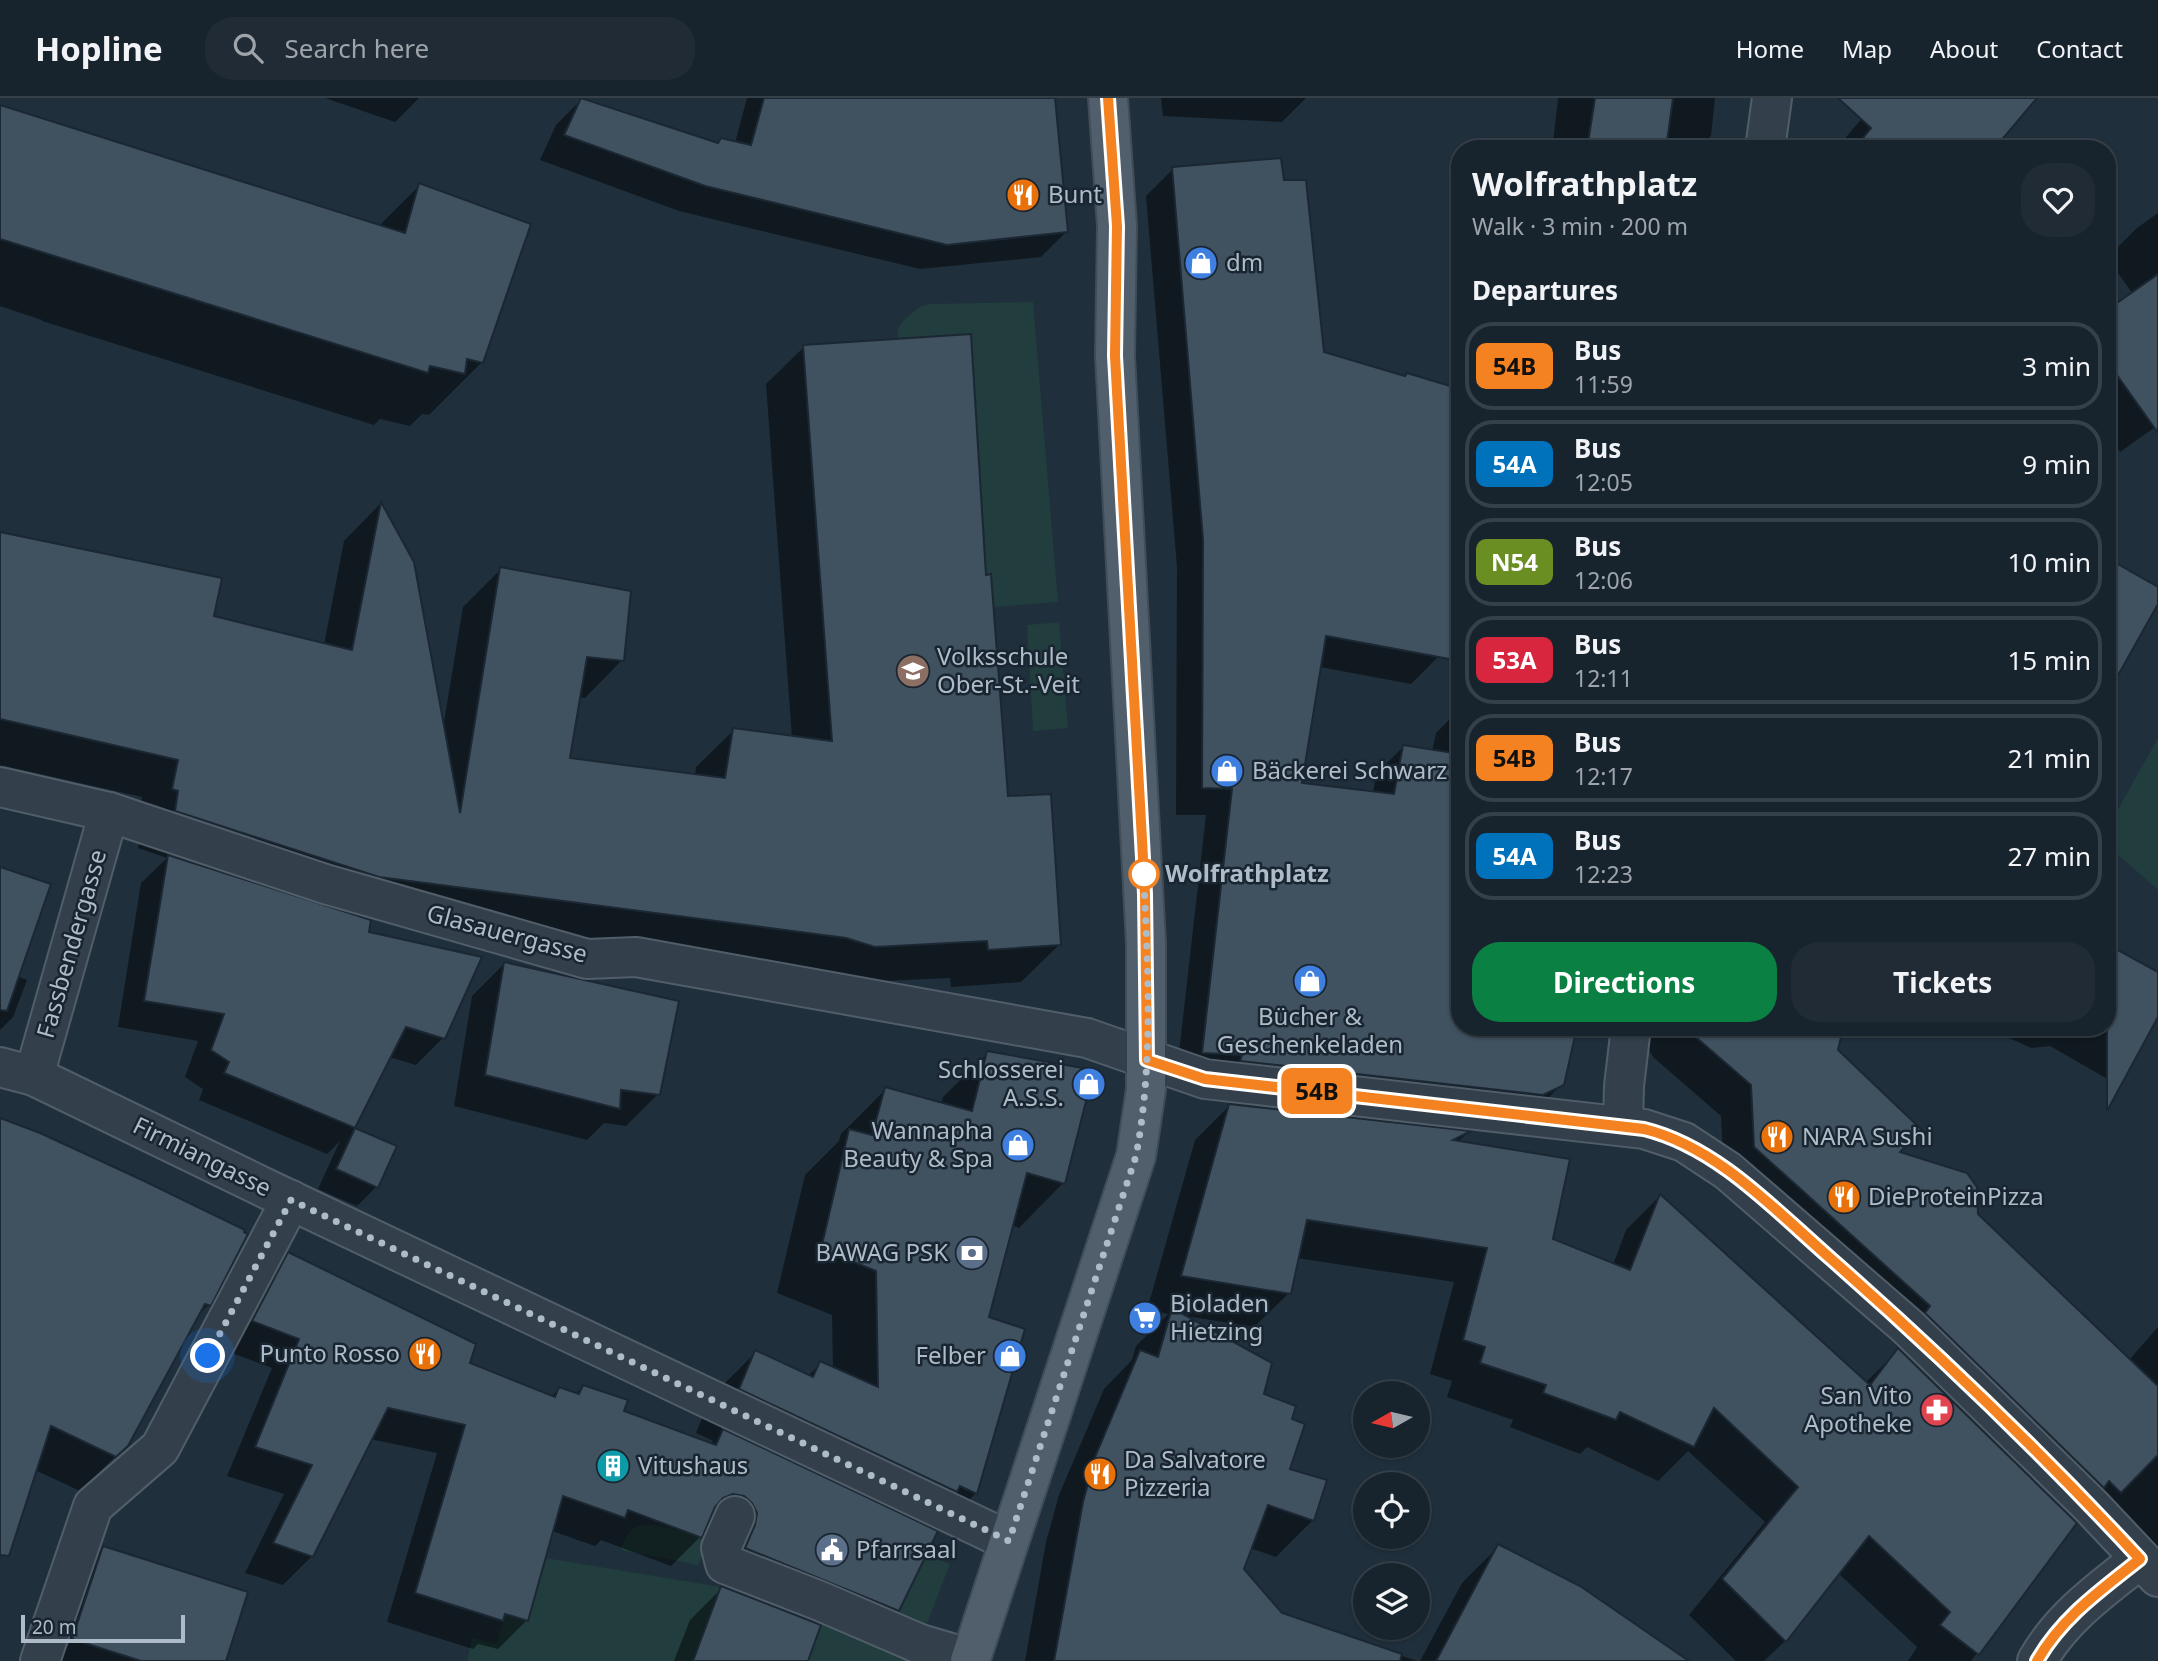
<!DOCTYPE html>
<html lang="en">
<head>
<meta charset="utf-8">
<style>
  :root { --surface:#17232d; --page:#202b35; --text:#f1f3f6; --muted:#9ea4aa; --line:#364049; --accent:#0b8043 }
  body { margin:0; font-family:"Noto Sans",sans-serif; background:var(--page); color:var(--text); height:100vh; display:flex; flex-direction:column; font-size:26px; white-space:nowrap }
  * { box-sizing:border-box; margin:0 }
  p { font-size:23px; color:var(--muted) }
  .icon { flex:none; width:38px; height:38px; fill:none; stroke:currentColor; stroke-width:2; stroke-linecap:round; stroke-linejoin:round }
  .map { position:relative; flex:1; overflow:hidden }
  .side { position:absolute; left:1451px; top:42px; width:665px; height:896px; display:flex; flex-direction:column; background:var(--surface); border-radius:28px; box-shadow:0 2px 5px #0004,0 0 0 2px var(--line) }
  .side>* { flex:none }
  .badge { padding:0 14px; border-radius:10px; font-size:24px; line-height:46px }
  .needle { width:46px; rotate:262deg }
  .tools { position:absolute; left:1353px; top:1283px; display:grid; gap:14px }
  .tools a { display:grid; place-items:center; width:77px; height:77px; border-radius:50%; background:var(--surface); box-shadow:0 2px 5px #0004,0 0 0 2px var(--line); font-size:35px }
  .scale { position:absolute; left:21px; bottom:18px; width:164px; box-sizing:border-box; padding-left:7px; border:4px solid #aebbc8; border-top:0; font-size:19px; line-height:24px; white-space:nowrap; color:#aebbc8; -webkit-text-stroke:5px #192530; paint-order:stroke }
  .you { position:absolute; width:35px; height:35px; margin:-18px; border:5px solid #fff; border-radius:50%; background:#1a73e8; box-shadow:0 0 0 10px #1a73e833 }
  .map>.badge { position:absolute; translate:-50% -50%; box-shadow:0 0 0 4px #fff }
  h2 { padding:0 21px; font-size:26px; line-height:63px }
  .round { display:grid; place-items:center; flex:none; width:74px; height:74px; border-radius:28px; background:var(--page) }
  .headline { display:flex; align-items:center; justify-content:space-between; height:119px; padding:0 21px }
  h1 { font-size:33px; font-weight:700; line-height:52px }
  .action { display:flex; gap:14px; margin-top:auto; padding:14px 21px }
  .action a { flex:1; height:80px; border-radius:28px; background:var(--accent); color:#fff; font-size:28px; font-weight:700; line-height:80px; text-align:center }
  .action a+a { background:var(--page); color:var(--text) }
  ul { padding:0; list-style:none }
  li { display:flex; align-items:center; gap:21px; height:88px; margin:0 14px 10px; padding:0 7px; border:4px solid var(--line); border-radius:28px }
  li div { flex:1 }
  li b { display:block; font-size:26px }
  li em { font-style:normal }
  li .badge { min-width:77px; font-weight:700; text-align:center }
  header { display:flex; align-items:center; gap:42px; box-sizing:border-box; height:98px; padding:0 35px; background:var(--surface); border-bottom:2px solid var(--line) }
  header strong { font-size:33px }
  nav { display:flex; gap:38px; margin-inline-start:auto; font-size:24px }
  .search { width:490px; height:63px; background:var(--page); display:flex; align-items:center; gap:18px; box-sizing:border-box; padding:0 24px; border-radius:28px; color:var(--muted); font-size:26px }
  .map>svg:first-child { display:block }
  .green { fill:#213d3d }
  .shadow { fill:#0007 }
  .building { fill:#405160; stroke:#1b2733; stroke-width:2 }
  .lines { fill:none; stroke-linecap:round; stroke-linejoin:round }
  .minor-casing { stroke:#515e6a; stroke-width:42 }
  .major-casing { stroke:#404c58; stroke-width:42 }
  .minor { stroke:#33404c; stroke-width:38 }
  .major { stroke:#515f6c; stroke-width:38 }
  .line-casing { stroke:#fff; stroke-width:16 }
  .line { stroke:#f58220; stroke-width:10 }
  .walk { stroke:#aebbc8; stroke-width:7; stroke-dasharray:0 12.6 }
  .stop-dot { fill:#fff; stroke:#f58220; stroke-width:3.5 }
  .labels { text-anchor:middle; stroke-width:5; stroke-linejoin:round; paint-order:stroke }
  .poi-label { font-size:24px; fill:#aebbc8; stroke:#192530; text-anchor:start }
  .stop-label { font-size:24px; font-weight:bold; fill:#aebbc8; stroke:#192530; text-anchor:start }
  .street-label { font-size:24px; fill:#aebbc8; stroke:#192530 }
</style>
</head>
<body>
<header>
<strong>Hopline</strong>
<div class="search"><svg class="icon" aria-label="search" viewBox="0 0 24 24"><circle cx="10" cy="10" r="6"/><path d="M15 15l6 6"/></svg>Search here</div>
<nav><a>Home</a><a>Map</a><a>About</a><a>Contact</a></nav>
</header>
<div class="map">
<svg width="2158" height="1563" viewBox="0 0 2158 1563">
  <rect width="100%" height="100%" fill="#1f2f3c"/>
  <!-- green -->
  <g class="green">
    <polygon points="1033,204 1058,504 994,509 991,477 977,478 981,401 971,236 898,240 898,230 904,222 918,210 928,206"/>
    <polygon points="1059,524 1068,630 1033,633 1027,527"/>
    <polygon points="2158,640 2158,792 2107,747 2107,731"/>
    <path d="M709 1358 768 1383 751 1417 726 1405 698 1467 621 1452C630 1418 652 1426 679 1433Z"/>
    <polygon points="927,1456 950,1466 924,1533 896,1519"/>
    <polygon points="546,1460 721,1489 693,1563 467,1563 472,1540 497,1546 505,1516 528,1523"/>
    <polygon points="823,1520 913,1563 808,1563"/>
  </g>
  <!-- shadow -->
  <g class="shadow">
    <polygon points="325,0 419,0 395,24"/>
    <polygon points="747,0 1054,0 1066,134 1041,159 920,171 679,113 540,62 556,27 581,2 717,46 735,45"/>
    <polygon points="1161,0 1306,0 1282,24 1163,18"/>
    <polygon points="1558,0 1715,0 1711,38 1698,51 1566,51 1566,48 1553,45"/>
    <polygon points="1855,0 2010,0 1992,51 1836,51 1869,12"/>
    <polygon points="0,9 379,128 420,87 482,264 429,317 422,316 410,328 380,321 374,327 42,223 42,222 0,208"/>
    <polygon points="1173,71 1282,84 1322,255 1438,559 1411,586 1320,569 1300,686 1373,695 1376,676 1403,649 1432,654 1436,635 1460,611 1460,929 1562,986 1535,1013 1176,981 1206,717 1176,717 1177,469 1146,98"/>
    <polygon points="2158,115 2158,327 2120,354 2107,335 2107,215 2133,196 2107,160 2137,130"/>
    <polygon points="804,249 985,479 1007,700 1059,847 1021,884 951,889 950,880 837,885 807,877 359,818 367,836 443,940 416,967 389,959 353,1031 395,1049 376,1089 357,1108 318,1091 340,1043 327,1056 199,1002 203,991 185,979 198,943 118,929 141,785 167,760 138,750 142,730 136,729 142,699 0,667 0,436 212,519 324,547 344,443 380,406 413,464 443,630 463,509 501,471 622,562 585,600 578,599 568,662 695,678 696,669 734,632 792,640 766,286"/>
    <polygon points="0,770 17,878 27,882 13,919 0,932"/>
    <polygon points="2107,848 2158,875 2158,915 2111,983 2050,948 2031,950 1994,933 1996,929 2107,929"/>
    <polygon points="504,866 658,996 626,1028 604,1025 587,1042 454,1008 472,898"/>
    <polygon points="1644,929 1818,929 1836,953 1897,1055 1976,1117 2129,1262 2158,1229 2158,1494 2075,1416 2070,1421 2075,1426 1971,1563 1908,1563 1917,1549 1838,1475 1785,1543 1764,1563 1736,1563 1689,1517 1765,1424 1688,1353 1658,1383 1587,1349 1580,1356 1510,1329 1513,1322 1447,1299 1452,1283 1430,1276 1454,1184 1297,1160 1289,1195 1254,1229 1185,1218 1262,1297 1290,1322 1288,1372 1313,1422 1276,1459 1250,1450 1242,1471 1281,1516 1417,1563 1025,1563 1046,1444 1059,1397 1104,1291 1132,1262 1136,1248 1168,1216 1147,1212 1195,1042 1229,1008 1467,1035 1457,1045 1551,1142 1613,1167 1626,1132 1660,1098 1865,1285 1900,1251 1895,1246 1901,1239 1724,1080 1721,1018 1653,959 1646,946"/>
    <polygon points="988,955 1063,1085 1019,1130 1012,1127 987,1221 976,1395 934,1436 897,1512 868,1541 717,1479 714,1426 706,1425 700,1439 671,1468 601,1442 595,1448 552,1433 527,1522 498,1551 478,1546 473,1551 387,1524 437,1355 370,1341 312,1458 283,1487 245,1475 284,1396 227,1378 272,1270 224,1252 259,1185 288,1156 468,1266 551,1299 559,1291 575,1296 583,1289 622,1314 710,1346 713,1343 696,1335 711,1299 755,1255 808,1278 821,1265 833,1271 832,1217 777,1195 805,1077 839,1043 841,1036 886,991 941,1006 943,999"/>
    <polygon points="0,1022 209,1206 196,1220 127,1347 80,1393 35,1372 0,1445"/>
    <polygon points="1499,1448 1669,1563 1420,1563 1462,1485"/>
    <polygon points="103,1450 225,1563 45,1563 71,1482"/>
    <polygon points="722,1490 806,1563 674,1563 690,1522"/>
  </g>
  <!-- building -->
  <g class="building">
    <polygon points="581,0 718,45 721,40 751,47 764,0 1055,0 1068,134 947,147 705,88 564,37"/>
    <polygon points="1595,0 1673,0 1666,51 1587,51"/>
    <polygon points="1838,0 2037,0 1994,51 1854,51 1871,30"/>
    <polygon points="0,7 405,135 419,85 531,126 483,265 467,261 465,276 430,268 428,275 0,141"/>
    <polygon points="1281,60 1284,82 1306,82 1324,254 1405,278 1407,275 1460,291 1460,563 1326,538 1302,685 1394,696 1403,647 1460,656 1460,929 1577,929 1564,987 1543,997 1240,963 1242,957 1202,955 1232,691 1202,690 1203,442 1172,69"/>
    <polygon points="2158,176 2158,335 2107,263 2107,212"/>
    <polygon points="971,236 986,477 991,476 1008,698 1051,696 1061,847 988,852 987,843 875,849 846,840 379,779 175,713 178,693 172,691 178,662 0,621 0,434 222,480 214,518 352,552 381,404 414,464 460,715 500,469 631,493 624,563 587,559 570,660 725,680 733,630 832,643 803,247"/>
    <polygon points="2107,460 2158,489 2158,506 2107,597"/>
    <polygon points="168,757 371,822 369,834 482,859 445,941 406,929 355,1030 224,975 229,964 211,952 224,916 144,903"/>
    <polygon points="0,769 51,786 7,913 0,912"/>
    <polygon points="2107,846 2158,874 2158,919 2107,1013"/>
    <polygon points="504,864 679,903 660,997 621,992 620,1011 485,977"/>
    <polygon points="1684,929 1822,929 1841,939 1838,952 1922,1032 1900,1054 1967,1075 1977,1089 1978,1116 2158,1288 2158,1357 2121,1395 2109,1383 2104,1390 1925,1215 1930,1208 1754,1049 1751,987"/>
    <polygon points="987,953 1094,972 1065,1086 1027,1075 989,1219 1025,1231 977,1396 960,1388 957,1394 739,1291 755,1252 813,1279 820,1263 878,1289 876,1173 821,1151 849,1031 872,1037 885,989 972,1013"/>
    <polygon points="1229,1006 1471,1033 1453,1042 1570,1061 1553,1141 1630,1172 1660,1096 1870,1287 1898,1250 2077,1425 1979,1557 1940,1527 1950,1514 1869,1438 1786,1544 1722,1481 1798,1389 1714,1310 1694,1349 1620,1314 1616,1322 1543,1295 1546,1287 1480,1265 1485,1249 1463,1242 1487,1150 1307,1122 1291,1196 1181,1178"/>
    <polygon points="0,1020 40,1035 140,1081 245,1132 244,1134 248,1136 211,1208 205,1206 128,1348 116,1359 51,1328 9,1458 0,1457"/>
    <polygon points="355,1030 397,1048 378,1090 336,1071"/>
    <polygon points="288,1154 476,1246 470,1265 555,1299 559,1289 579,1296 583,1287 628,1302 624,1313 716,1347 723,1331 938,1433 899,1513 745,1450 755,1427 757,1415 752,1405 744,1398 733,1396 723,1400 715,1409 702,1440 628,1412 625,1420 563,1398 528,1523 505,1516 503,1523 415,1495 465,1327 388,1310 313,1459 273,1445 312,1367 255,1349 299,1241 252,1223"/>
    <polygon points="1172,1210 1272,1265 1264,1296 1296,1308 1292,1321 1305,1326 1290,1371 1327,1382 1314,1423 1268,1407 1244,1471 1282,1515 1402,1556 1400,1563 1054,1563 1083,1404 1095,1359 1140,1252 1158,1259"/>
    <polygon points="1498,1446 1580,1488 1689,1563 1436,1563"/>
    <polygon points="103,1448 248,1494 226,1563 141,1563 72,1541"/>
    <polygon points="721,1488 821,1527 808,1563 693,1563"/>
  </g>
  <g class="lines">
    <defs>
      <g id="minor">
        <polyline points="1765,51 1772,0"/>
        <polyline points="0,689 109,714 325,786 587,861 636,859 1087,940 1205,981 1644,1031 1684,1044 1728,1073 1908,1229 2091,1408 2158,1479"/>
        <polyline points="0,969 34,978 269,1092 1009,1443"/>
        <polyline points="34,978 109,714"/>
        <polyline points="1623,1027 1624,988 1631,929"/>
        <polyline points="735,1418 721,1450 725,1466 820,1503 920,1546 971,1561"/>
        <polyline points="40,1563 93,1408 160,1350 291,1102"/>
        <path d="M2037 1563C2062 1519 2101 1492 2140 1461"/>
      </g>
      <polyline id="major" points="970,1563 1136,1058 1146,991 1146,846 1115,258 1117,128 1108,0"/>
    </defs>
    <!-- minor casing -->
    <use href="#minor" class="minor-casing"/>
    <!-- major casing -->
    <use href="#major" class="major-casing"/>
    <!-- minor -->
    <use href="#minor" class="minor"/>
    <!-- major -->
    <use href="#major" class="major"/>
  </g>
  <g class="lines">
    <defs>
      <path id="line" d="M1108 0 1117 128 1115 258 1145 796 1147 962 1205 981 1644 1031C1717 1049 1774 1111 1830 1160 1938 1255 2042 1355 2140 1461 2101 1492 2062 1519 2037 1563"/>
    </defs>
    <!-- line casing -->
    <use href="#line" class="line-casing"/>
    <!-- line -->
    <use href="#line" class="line"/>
    <!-- walk -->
    <path class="walk" d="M208 1258 291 1102 1009 1443 1136 1058C1154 963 1148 864 1143 769L1144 776"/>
  </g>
  <!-- icons -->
  <defs>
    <symbol id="restaurant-disc" viewBox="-11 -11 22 22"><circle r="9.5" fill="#e8710a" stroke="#192530"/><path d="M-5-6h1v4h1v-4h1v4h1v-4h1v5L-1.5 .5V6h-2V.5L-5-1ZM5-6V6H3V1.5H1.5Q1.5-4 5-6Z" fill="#fff"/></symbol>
    <symbol id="shop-disc" viewBox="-11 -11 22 22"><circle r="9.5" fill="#3f7fe0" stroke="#192530"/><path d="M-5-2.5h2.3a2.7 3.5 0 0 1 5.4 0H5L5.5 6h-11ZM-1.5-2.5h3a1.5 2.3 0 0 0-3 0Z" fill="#fff"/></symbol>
    <symbol id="school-disc" viewBox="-11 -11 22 22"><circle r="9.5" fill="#8d6e63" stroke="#192530"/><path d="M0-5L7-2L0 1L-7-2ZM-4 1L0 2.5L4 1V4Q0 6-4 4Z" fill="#fff"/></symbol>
    <symbol id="bank-disc" viewBox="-11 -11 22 22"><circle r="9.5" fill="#5c6f8a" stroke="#192530"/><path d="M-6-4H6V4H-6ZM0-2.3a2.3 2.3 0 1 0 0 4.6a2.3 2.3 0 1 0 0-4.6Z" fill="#fff"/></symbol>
    <symbol id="supermarket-disc" viewBox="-11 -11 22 22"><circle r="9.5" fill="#3f7fe0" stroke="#192530"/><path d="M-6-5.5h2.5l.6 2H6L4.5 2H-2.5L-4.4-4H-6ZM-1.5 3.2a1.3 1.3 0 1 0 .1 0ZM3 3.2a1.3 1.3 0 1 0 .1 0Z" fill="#fff"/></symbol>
    <symbol id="pharmacy-disc" viewBox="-11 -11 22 22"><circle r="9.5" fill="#e0444e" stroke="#192530"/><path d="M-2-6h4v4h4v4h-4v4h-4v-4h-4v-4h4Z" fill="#fff"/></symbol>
    <symbol id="building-disc" viewBox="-11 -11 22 22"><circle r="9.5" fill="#0f9aa8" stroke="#192530"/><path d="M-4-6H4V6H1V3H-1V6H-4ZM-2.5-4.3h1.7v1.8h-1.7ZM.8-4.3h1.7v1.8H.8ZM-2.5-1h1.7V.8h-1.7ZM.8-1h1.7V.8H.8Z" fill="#fff"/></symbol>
    <symbol id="civic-disc" viewBox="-11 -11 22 22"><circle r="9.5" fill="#5c6f8a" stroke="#192530"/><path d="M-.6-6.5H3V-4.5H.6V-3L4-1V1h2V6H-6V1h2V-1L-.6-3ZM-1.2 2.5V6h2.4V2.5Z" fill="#fff"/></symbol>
  </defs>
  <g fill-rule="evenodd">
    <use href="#restaurant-disc" x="1004" y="78" width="38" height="38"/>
    <use href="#shop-disc" x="1182" y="146" width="38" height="38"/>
    <use href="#school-disc" x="894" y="554" width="38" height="38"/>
    <use href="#shop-disc" x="1208" y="654" width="38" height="38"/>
    <use href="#shop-disc" x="1291" y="864" width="38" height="38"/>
    <use href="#shop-disc" x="1070" y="967" width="38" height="38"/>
    <use href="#restaurant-disc" x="1758" y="1020" width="38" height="38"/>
    <use href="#shop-disc" x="999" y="1028" width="38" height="38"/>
    <use href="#restaurant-disc" x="1825" y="1080" width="38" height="38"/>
    <use href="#bank-disc" x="953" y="1136" width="38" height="38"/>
    <use href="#supermarket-disc" x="1126" y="1201" width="38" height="38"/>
    <use href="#restaurant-disc" x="406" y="1237" width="38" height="38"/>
    <use href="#shop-disc" x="991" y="1239" width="38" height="38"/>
    <use href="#pharmacy-disc" x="1918" y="1293" width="38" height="38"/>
    <use href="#building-disc" x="594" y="1349" width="38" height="38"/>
    <use href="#restaurant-disc" x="1081" y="1357" width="38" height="38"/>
    <use href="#civic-disc" x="813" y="1433" width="38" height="38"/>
  </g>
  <!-- markers -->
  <circle class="stop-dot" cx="1144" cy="776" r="14"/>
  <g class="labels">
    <!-- poi labels -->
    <g class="poi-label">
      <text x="1048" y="105">Bunt</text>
      <text x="1226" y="173">dm</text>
      <text x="937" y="567">Volksschule<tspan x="937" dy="28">Ober-St.-Veit</tspan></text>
      <text x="1252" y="681">Bäckerei Schwarz</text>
      <text x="1310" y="927" text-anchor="middle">Bücher &amp;<tspan x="1310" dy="28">Geschenkeladen</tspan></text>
      <text x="1064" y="980" text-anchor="end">Schlosserei<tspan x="1064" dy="28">A.S.S.</tspan></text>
      <text x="993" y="1041" text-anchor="end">Wannapha<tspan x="993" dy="28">Beauty &amp; Spa</tspan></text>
      <text x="1802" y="1047">NARA Sushi</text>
      <text x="1868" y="1107">DieProteinPizza</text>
      <text x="948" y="1163" text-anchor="end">BAWAG PSK</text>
      <text x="1170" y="1214">Bioladen<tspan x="1170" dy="28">Hietzing</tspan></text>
      <text x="400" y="1264" text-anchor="end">Punto Rosso</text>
      <text x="986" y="1266" text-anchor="end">Felber</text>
      <text x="1912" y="1306" text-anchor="end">San Vito<tspan x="1912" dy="28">Apotheke</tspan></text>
      <text x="1124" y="1370">Da Salvatore<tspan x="1124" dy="28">Pizzeria</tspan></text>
      <text x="638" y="1376">Vitushaus</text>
      <text x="856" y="1460">Pfarrsaal</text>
    </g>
    <!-- stop labels -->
    <g class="stop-label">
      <text x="1165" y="784">Wolfrathplatz</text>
    </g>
    <!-- street labels -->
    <g class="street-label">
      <text transform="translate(507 836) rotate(15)" y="8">Glasauergasse</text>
      <text transform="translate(72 846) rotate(-74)" y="8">Fassbendergasse</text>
      <text transform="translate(202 1059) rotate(26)" y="8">Firmiangasse</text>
    </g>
  </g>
</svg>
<div class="tools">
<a><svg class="needle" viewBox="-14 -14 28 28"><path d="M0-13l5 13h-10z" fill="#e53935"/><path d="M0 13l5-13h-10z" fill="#9ea4aa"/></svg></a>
<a><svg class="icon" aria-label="locate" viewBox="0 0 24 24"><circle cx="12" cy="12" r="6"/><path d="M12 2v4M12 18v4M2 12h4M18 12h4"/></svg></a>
<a><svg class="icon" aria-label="layers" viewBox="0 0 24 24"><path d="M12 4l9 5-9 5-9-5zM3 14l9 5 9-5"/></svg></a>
</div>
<div class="scale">20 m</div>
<div class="you" style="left:208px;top:1258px"></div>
<b class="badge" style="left:1317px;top:993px;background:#f58220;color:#111">54B</b>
<section class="side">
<div class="headline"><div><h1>Wolfrathplatz</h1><p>Walk · 3 min · 200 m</p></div><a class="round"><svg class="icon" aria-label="heart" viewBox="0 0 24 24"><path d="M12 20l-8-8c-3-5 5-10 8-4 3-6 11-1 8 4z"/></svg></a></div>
<h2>Departures</h2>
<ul>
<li><span class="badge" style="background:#f58220;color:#111">54B</span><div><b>Bus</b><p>11:59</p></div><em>3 min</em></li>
<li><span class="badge" style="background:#0072bc;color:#fff">54A</span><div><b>Bus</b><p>12:05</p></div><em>9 min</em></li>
<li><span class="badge" style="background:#6b8e23;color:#fff">N54</span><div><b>Bus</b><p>12:06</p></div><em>10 min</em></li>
<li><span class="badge" style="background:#d7263d;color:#fff">53A</span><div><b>Bus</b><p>12:11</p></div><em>15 min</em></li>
<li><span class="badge" style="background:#f58220;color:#111">54B</span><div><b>Bus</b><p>12:17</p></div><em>21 min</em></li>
<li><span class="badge" style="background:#0072bc;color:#fff">54A</span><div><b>Bus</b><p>12:23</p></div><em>27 min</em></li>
</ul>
<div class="action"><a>Directions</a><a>Tickets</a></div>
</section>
</div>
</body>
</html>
